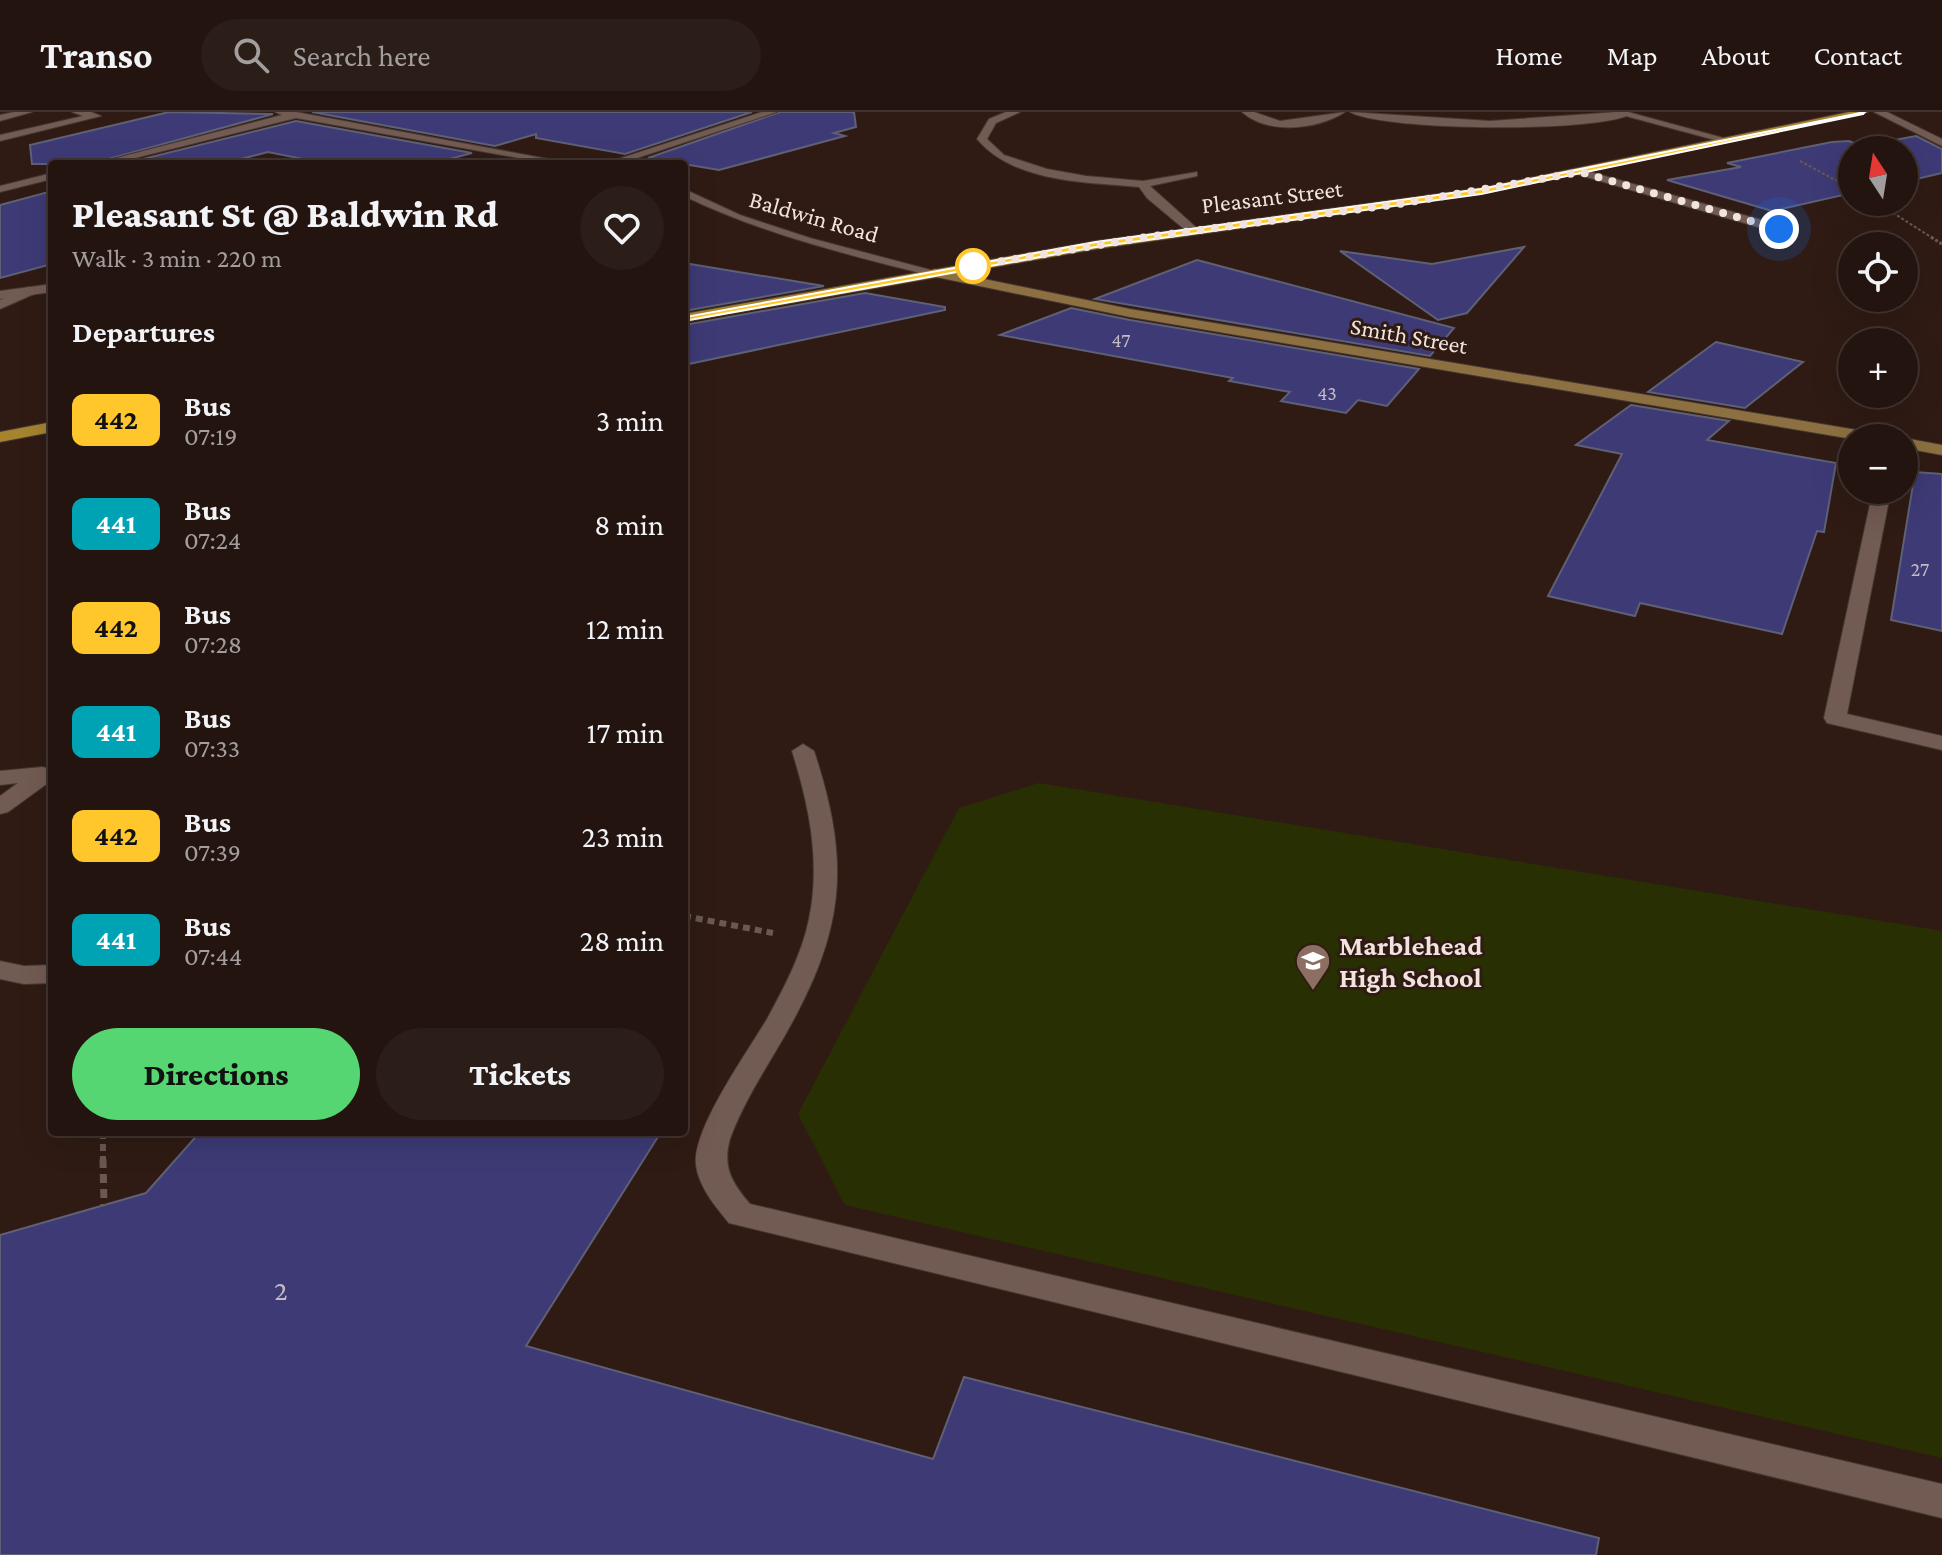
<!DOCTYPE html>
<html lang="en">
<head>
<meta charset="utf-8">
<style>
  :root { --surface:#23140f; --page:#2b1d18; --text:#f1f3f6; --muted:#a39e9e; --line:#40332f; --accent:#55d672 }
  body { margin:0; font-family:"Crimson Pro",serif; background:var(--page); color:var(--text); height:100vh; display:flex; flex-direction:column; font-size:30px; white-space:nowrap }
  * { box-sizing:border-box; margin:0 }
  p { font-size:26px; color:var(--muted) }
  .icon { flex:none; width:44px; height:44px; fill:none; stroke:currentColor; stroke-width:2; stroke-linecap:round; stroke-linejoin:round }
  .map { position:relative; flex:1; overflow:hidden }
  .side { position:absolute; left:48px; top:48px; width:640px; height:976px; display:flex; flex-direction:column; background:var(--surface); border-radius:8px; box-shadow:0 8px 32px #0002,0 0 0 2px var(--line) }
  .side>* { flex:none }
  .badge { padding:0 16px; border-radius:12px; font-size:28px; line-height:52px }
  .needle { width:52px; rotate:348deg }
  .controls { position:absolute; left:1838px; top:24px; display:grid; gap:16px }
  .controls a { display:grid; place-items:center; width:80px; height:80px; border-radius:50%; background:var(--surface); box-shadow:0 8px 32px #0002,0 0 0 2px var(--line); font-size:40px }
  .you { position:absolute; width:40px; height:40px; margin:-20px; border:6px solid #fff; border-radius:50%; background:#1a73e8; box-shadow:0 0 0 12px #1a73e833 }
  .map>.badge { position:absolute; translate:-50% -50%; box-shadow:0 0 0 4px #fff }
  h2 { padding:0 24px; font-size:30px; line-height:72px }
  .round { display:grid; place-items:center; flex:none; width:84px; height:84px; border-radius:42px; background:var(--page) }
  .head { display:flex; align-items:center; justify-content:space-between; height:136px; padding:0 24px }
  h1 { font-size:38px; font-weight:800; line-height:60px }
  .cta { display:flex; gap:16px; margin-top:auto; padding:16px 24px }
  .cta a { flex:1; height:92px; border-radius:48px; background:var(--accent); color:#111; font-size:32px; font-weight:800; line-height:92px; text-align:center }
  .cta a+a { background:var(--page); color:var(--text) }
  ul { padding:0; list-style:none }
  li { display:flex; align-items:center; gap:24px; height:104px; padding:0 24px }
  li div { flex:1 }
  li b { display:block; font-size:30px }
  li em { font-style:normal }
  li .badge { min-width:88px; font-weight:700; text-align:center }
  header { display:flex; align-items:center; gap:48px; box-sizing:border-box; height:112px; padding:0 40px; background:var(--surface); border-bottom:2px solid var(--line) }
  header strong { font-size:38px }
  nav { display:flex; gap:44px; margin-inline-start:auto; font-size:28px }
  .search { width:560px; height:72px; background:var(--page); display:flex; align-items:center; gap:20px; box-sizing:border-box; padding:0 28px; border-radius:44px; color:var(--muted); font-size:30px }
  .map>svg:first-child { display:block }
  .green { fill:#283003 }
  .building { fill:#3d3a76; stroke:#5f6075; stroke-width:2 }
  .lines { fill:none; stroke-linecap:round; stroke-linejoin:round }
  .lane-casing { stroke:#463732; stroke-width:2 }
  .street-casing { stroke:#463732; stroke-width:2 }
  .secondary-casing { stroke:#463732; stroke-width:2 }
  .primary-casing { stroke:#463732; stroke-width:2 }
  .path-far3 { stroke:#6a5851; stroke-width:2; stroke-dasharray:3 2; stroke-linecap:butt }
  .path-far2 { stroke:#6a5851; stroke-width:3; stroke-dasharray:3 2; stroke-linecap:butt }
  .path-far1 { stroke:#6a5851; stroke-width:6; stroke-dasharray:7 5; stroke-linecap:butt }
  .path { stroke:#6a5851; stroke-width:7; stroke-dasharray:9 6; stroke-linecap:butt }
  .lane { fill:#725b52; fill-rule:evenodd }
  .street { fill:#725b52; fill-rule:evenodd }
  .secondary { fill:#8c7041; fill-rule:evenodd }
  .primary { fill:#a5842f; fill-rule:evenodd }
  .line { fill:#ffc72c; stroke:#fff; stroke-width:2 }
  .walk { stroke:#f1e3de; stroke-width:8; stroke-dasharray:0 14.4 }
  .stop-dot { fill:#fff; stroke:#ffc72c; stroke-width:4 }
  .labels { text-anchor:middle; stroke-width:6; stroke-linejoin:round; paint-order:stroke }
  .far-number-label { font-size:20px; fill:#c4b9c4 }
  .far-street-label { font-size:24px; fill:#f1e3de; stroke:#2f1b14 }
  .poi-label { font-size:28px; font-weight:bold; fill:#f1e3de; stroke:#2f1b14; text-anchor:start }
  .near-number-label { font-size:28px; fill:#c4b9c4 }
</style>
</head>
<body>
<header>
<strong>Transo</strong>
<div class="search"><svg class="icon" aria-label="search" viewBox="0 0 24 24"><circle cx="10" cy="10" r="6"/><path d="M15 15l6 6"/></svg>Search here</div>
<nav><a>Home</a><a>Map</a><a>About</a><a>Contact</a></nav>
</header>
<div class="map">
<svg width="1942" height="1443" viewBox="0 0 1942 1443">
  <rect width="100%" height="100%" fill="#2f1b14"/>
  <!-- green -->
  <polygon class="green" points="1039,671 1942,819 1942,1346 845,1093 798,1002 959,696"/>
  <!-- building -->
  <g class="building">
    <polygon points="169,0 273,2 90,52 32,52 30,33"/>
    <polygon points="312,0 752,0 625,42 536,26 536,22 495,34"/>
    <polygon points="780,0 854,0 856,15 834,21 845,24 719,58 648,46"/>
    <polygon points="296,9 472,41 431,52 401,52 376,47 357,52 328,52 268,40 222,52 123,52"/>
    <polygon points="1916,24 1942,37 1942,61 1904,70 1904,38 1852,38 1852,81 1772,99 1667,68 1741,55 1727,51 1832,30 1849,29 1862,34"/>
    <polygon points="52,79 52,152 0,166 0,93"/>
    <polygon points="1524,135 1467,201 1438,208 1340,139 1432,152"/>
    <polygon points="1197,148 1454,216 1430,244 1095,187"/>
    <polygon points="684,151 824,174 684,199"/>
    <polygon points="865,181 945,195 945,198 684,253 684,213"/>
    <polygon points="1071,196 1130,208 1419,257 1387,294 1358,288 1346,301 1281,289 1290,280 1229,269 1233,266 1000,223"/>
    <polygon points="1716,230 1803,250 1745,296 1648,280"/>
    <polygon points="1631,293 1729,309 1707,328 1836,351 1824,420 1817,419 1782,522 1640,491 1635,504 1548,484 1622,342 1576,333"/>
    <polygon points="1915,360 1942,362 1942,519 1891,508"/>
    <polygon points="200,1020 661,1020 526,1234 933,1347 964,1265 1599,1426 1596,1443 0,1443 0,1123 146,1081"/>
  </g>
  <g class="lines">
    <defs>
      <g id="lane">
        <polygon points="14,0 32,0 0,9 0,3"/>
        <polygon points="72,0 91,0 101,4 0,29 0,23 83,4"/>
        <path d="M1006 0H1020L996 11 987 27 1004 43 1047 57 1086 64 1143 69 1197 60V64L1150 74 1200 119 1190 122 1147 86 1139 75C1086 70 1014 71 977 27L989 7Z"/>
        <path d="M1242 0H1254L1280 9 1345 0C1317 18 1268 23 1242 0Z"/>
        <path d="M1350 0 1490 9 1618 0 1631 2C1599 21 1382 19 1350 0Z"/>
        <polygon points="1580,57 1783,114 1785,117 1775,120 1576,62 1575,60"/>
        <polygon points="29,175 34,176 34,182 0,197 0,188"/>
        <polygon points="1873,378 1891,378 1847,602 1942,624 1942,638 1827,611 1824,606"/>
        <path d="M803 632 814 639C852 754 844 820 784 925 765 958 743 991 730 1027 722 1055 732 1071 750 1092L1942 1372V1406L729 1111C715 1094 699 1075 696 1053 692 1017 747 941 767 907 784 876 802 842 809 807 821 750 809 693 792 639Z"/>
        <polygon points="42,655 52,657 52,668 8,700 0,702 0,684 18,671 0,673 0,659"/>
        <polygon points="0,849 24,854 52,853 52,871 24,872 0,867"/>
      </g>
      <g id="street">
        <polygon points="275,0 296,0 575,52 552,52 296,6 111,52 93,52 282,3"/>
        <polygon points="762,0 777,0 619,52 603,52"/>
        <polygon points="1611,0 1628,0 1731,28 1726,31"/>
        <polygon points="1874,0 1887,0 1942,27 1942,34"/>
        <polygon points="52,61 52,67 0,80 0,74"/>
        <path d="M684 77 740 103 810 126 942 161 936 165C849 143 765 123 684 84Z"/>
        <polygon points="52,172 52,180 0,187 0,179"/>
      </g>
      <g id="secondary">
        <polygon points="936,157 1130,197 1875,321 1883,326 1852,327 1130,205 931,164 931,158"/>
        <polygon points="1904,326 1942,333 1942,343 1904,336"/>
      </g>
      <g id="primary">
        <polygon points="1849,0 1868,0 1481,82 1096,137 684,210 684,202 1096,129 1481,76"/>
        <polygon points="52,310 52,320 0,330 0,320"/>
      </g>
    </defs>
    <!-- lane casing -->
    <use href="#lane" class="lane-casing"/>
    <!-- street casing -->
    <use href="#street" class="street-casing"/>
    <!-- secondary casing -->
    <use href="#secondary" class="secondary-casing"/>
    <!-- primary casing -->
    <use href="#primary" class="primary-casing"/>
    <!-- path-far3 -->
    <g class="path-far3">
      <polyline points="1800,49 1852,77"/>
      <polyline points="1876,90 1934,127"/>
    </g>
    <!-- path-far2 -->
    <polyline class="path-far2" points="1931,125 1942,132"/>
    <!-- path-far1 -->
    <g class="path-far1">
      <polyline points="684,804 773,821"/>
      <polyline points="103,1020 103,1049"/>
    </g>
    <!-- path -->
    <polyline class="path" points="103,1047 104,1093"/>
    <!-- lane -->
    <use href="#lane" class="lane"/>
    <!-- street -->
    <use href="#street" class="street"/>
    <!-- secondary -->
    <use href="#secondary" class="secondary"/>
    <!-- primary -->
    <use href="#primary" class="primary"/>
  </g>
  <!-- line -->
  <polygon class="line" points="1863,2 1481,82 1096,135 684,209 680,206 1096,130 1481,77 1865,0"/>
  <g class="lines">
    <!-- walk -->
    <polyline class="walk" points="973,154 1147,125 1399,92 1580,60 1779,117"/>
  </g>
  <!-- icons -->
  <defs>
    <symbol id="school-pin" viewBox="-11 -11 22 30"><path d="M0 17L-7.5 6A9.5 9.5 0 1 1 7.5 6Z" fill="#8d6e63" stroke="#2f1b14"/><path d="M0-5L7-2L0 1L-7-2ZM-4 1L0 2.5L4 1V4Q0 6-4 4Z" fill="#fff"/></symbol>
  </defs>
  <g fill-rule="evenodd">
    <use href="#school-pin" x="1293" y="829" width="40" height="54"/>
  </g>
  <!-- markers -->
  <circle class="stop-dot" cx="973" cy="154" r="16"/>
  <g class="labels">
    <!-- far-number labels -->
    <g class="far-number-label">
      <text x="1121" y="235">47</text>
      <text x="1327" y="288">43</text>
      <text x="1920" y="464">27</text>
    </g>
    <!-- far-street labels -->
    <g class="far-street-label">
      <text transform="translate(1272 85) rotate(-7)" y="8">Pleasant Street</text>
      <text transform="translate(814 105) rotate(16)" y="8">Baldwin Road</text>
      <text transform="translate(1409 224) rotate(10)" y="8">Smith Street</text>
    </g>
    <!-- poi labels -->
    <g class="poi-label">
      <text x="1339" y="843">Marblehead<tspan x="1339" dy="32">High School</tspan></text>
    </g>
    <!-- near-number labels -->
    <g class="near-number-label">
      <text x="281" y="1188">2</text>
    </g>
  </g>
</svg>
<div class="controls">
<a><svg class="needle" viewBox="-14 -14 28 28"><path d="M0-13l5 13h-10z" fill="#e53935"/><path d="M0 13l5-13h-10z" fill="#a39e9e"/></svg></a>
<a><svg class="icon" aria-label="locate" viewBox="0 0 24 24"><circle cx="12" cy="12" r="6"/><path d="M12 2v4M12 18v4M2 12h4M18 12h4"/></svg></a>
<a>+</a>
<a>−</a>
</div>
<div class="you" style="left:1779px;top:117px"></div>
<section class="side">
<div class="head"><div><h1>Pleasant St @ Baldwin Rd</h1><p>Walk · 3 min · 220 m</p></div><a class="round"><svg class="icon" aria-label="heart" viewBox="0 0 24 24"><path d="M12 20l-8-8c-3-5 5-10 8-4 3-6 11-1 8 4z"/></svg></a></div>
<h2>Departures</h2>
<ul>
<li><span class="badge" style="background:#ffc72c;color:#111">442</span><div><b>Bus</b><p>07:19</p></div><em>3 min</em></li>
<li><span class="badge" style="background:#00a3b4;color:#fff">441</span><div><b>Bus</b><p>07:24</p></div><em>8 min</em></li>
<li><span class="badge" style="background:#ffc72c;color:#111">442</span><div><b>Bus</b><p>07:28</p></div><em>12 min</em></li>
<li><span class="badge" style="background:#00a3b4;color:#fff">441</span><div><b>Bus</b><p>07:33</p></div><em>17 min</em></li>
<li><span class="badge" style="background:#ffc72c;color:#111">442</span><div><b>Bus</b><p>07:39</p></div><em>23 min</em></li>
<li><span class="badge" style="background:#00a3b4;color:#fff">441</span><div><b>Bus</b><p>07:44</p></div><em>28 min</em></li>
</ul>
<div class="cta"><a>Directions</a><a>Tickets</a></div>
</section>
</div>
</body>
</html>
